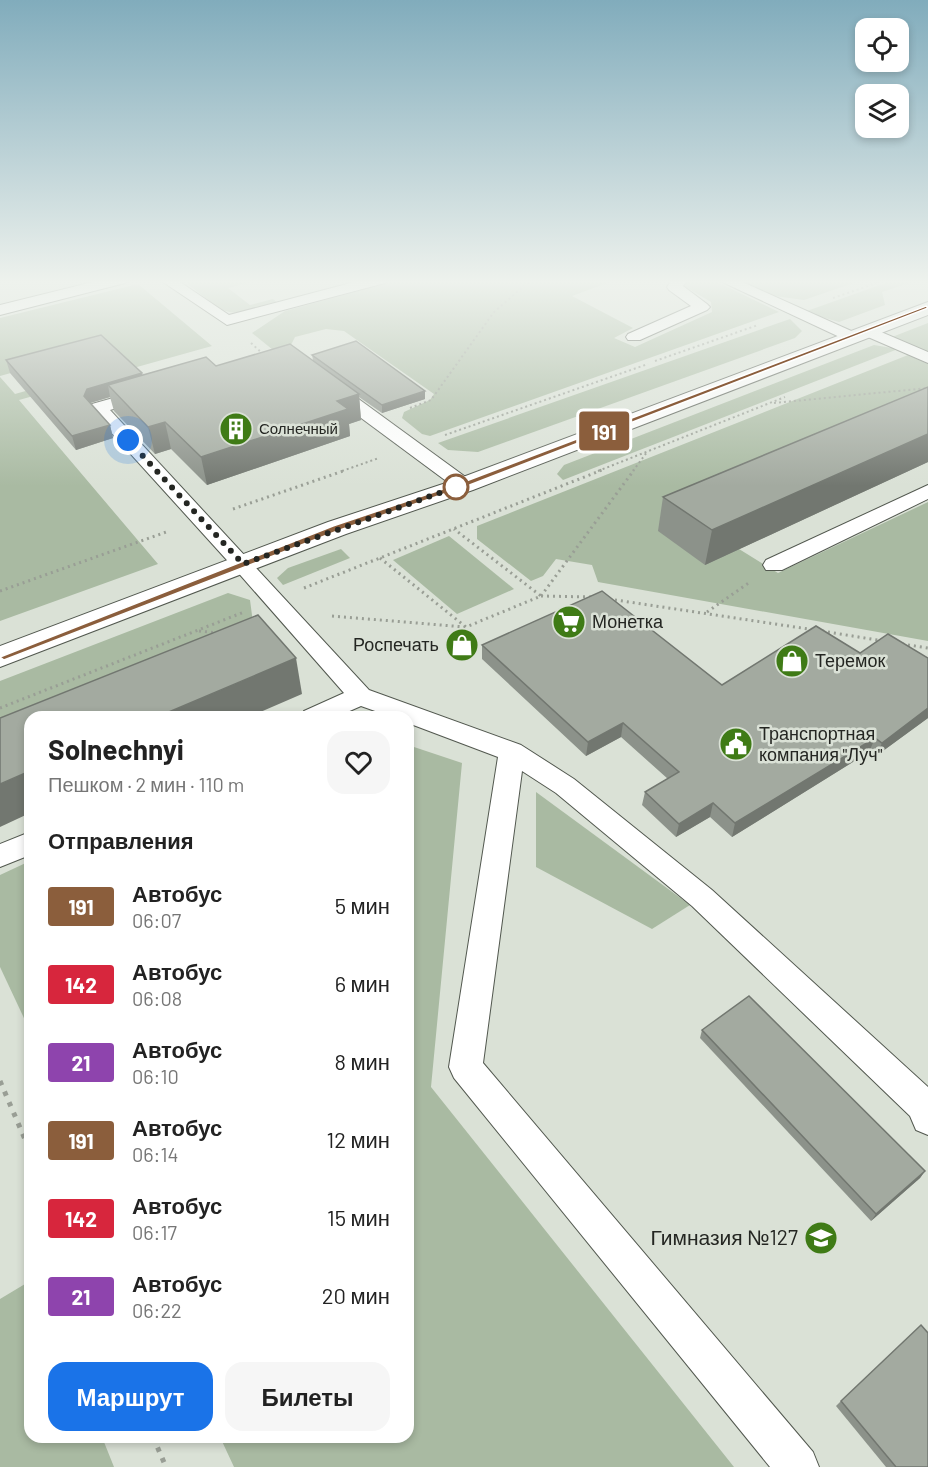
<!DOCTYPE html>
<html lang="ru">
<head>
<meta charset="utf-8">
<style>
  :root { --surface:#fff; --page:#f6f6f6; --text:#222; --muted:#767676; --accent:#1a73e8 }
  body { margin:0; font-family:Barlow,sans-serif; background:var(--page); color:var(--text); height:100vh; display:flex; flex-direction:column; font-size:22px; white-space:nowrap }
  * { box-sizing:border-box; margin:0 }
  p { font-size:20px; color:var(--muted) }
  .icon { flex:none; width:33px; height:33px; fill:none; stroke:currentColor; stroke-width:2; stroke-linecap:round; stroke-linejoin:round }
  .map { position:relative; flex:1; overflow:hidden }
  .drawer { position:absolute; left:24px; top:711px; width:390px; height:732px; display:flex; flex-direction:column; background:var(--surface); border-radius:18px; box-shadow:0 3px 9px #0003 }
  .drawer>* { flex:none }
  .badge { padding:0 12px; border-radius:4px; font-size:21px; line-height:39px }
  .fabs { position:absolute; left:855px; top:18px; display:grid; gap:12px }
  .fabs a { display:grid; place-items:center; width:54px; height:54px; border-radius:12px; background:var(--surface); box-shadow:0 3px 9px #0003; font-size:30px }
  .you { position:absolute; width:30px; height:30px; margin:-15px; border:4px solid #fff; border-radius:50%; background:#1a73e8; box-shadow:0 0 0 9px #1a73e833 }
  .map>.badge { position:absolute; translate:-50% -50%; box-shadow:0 0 0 3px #fff }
  h2 { padding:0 24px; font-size:22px; line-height:54px }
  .round { display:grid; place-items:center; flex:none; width:63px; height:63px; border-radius:18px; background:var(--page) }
  .head { display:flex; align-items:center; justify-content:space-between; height:102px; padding:0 24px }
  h1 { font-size:28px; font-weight:700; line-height:45px }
  .button { display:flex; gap:12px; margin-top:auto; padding:12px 24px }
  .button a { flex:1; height:69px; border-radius:18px; background:var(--accent); color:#fff; font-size:24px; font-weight:700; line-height:69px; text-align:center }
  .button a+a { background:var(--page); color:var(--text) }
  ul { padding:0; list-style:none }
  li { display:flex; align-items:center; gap:18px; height:78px; padding:0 24px }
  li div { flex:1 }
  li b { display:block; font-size:22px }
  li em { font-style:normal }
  li .badge { min-width:66px; font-weight:700; text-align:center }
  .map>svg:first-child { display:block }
  .green { fill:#a9baa2 }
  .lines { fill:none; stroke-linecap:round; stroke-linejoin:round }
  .lane-casing { stroke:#52584f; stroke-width:2 }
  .secondary-casing { stroke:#52584f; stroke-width:2 }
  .path-far2 { stroke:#999e95; stroke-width:2; stroke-dasharray:2 3; stroke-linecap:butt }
  .path-far1 { stroke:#999e95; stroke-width:3; stroke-dasharray:2 4; stroke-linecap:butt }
  .path { stroke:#999e95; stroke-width:5; stroke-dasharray:4.5 7; stroke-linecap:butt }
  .lane { fill:#fff; fill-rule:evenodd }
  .secondary { fill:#fff; fill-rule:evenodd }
  .wall { fill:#8c928a }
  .shaded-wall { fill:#727770 }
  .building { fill:#a3aaa0; stroke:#727770; stroke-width:1.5 }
  .line { fill:#8b5e3c; stroke:#fff; stroke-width:1.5 }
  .walk { stroke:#242622; stroke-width:6; stroke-dasharray:0 10.8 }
  .stop-dot { fill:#fff; stroke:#8b5e3c; stroke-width:3 }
  .labels { text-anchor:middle; stroke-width:5; stroke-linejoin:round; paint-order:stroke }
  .far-poi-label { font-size:15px; fill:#242622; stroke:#dae1d6; text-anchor:start }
  .poi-label { font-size:18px; fill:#242622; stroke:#dae1d6; text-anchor:start }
  .near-poi-label { font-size:21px; fill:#242622; stroke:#dae1d6; text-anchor:end }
</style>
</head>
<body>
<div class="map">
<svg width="928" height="1467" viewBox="0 0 928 1467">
  <rect width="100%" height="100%" fill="#dae1d6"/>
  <!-- green -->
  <g class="green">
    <path d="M183 280H258L228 288 250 305 273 299 279 304C221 320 228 315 183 280Z"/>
    <polygon points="398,280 615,280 572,296 633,328 614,338 635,347 712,312 711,302 684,286 688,281 717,282 779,312 430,436 422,434 402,418 404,412 430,400 434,394 344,331 326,329 295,337 291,345 273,350 252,333 285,311"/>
    <polygon points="737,280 862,280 804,300 775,296"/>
    <polygon points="894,280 918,280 882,292 885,305 839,322 804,312"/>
    <polygon points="138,284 212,346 19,400 158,564 0,621 0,377 15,394 121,364 104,347 0,376 0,318"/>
    <polygon points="790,319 802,331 795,338 478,452 448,450 438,443"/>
    <polygon points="928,323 928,354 892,337"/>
    <polygon points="874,345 898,349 563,480 557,474 564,465"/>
    <polygon points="908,355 928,364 928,415 739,549 778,573 928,502 928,641 598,582 592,565 556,559 543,576 531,581 477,539 477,526"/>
    <polygon points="449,536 514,589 457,614 393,560"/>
    <polygon points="341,549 350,558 283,585 277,578 288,568"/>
    <polygon points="228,593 250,600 255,638 30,717 0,739 0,681"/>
    <polygon points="408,745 462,763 431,1087 734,1467 234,1467 220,1437 408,1437"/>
    <polygon points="536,792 690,905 652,929 536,867"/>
    <polygon points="30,861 30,1031 0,967 0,875"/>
    <polygon points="30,1281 30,1437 102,1437 114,1467 0,1467 0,1299"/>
  </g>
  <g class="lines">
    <defs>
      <g id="lane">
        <polygon points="101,280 127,280 125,283 0,315 0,305"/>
        <polygon points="160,280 177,280 229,315 362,280 387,280 385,283 227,325"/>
        <polygon points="672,280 688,280 683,286 707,304 710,307 707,310 640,340 628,340 626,337 628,334 691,306 669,290 667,287"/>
        <polygon points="718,280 738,280 858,334 860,337 858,340 846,340"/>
        <polygon points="867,326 928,352 928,363 861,334 859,331"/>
        <polygon points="332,383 338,384 471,481 474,485 471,489 457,489 326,392 323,388"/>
        <polygon points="145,389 151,390 154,394 151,398 110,410 369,690 521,745 574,779 712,890 928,1087 928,1135 916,1130 910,1116 692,906 556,793 522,771 483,1063 813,1452 819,1467 770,1467 454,1078 449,1067 498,757 408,723 408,717 392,717 361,706 336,717 300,717 304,711 344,693 235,569 89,408 92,404"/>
        <polygon points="928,485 928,499 782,570 766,570 763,565 766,560"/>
        <polygon points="30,832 30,855 0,867 0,844"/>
      </g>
      <polygon id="secondary" points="928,302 928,315 473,490 346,534 0,667 0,646 328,522 455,480"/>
    </defs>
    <!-- lane casing -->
    <use href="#lane" class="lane-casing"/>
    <!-- secondary casing -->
    <use href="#secondary" class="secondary-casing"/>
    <!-- path-far2 -->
    <g class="path-far2">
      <polyline points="833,298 885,280"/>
      <polyline points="251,343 263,354"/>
      <polyline points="655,361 758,325"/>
      <polyline points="774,403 928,388"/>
      <polyline points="410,408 431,400 494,312 531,280"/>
      <polyline points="445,435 648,364"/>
      <polyline points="342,471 379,458"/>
      <polyline points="598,471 785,397"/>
      <polyline points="633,471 647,452"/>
    </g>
    <!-- path-far1 -->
    <g class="path-far1">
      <polyline points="233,509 346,470"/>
      <polyline points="380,558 466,627 541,596 454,529"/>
      <polyline points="304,588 602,470"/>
      <polyline points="0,591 169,531"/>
      <polyline points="541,596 592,597"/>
      <polyline points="541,596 634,470"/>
      <polyline points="609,599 815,630"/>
      <polyline points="707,612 750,582"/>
      <polyline points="332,616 465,627"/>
      <polyline points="199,631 218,633"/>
      <polyline points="822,631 883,641"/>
      <polyline points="902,644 928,648"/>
      <polyline points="0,708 244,612"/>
    </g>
    <!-- path -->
    <g class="path">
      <polyline points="0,1081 30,1151"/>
      <polyline points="153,1437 166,1467"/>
    </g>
    <!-- lane -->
    <use href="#lane" class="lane"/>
    <!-- secondary -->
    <use href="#secondary" class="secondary"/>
  </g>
  <!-- wall -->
  <g class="wall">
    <polygon points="312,355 425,399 382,413 359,397 361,420 349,424 350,436 207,485 171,449 155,454 114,411 110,397 90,403 110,425 113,438 76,450 10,373 6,360 142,375 216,366 313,360"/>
    <polygon points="928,387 928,462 705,565 658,531 663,497"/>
    <polygon points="482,645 722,685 860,653 928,658 928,718 876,756 869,752 732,837 710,817 676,837 642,805 645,792 668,779 621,737 586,756 482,659"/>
    <polygon points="702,1030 925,1171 920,1178 871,1221 700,1038"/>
    <polygon points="841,1401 928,1467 886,1467 836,1406"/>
  </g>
  <!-- shaded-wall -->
  <g class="shaded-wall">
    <polygon points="142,373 145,386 108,385 110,397 90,403 84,396 87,389"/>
    <polygon points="425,391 425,399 382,413 382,405"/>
    <polygon points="359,394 361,420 349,424 350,436 207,485 201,457 337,401"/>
    <polygon points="165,422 171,449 155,454 148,427"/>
    <polygon points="110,425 113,438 76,450 72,436"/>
    <polygon points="928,434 928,462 705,565 712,530"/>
    <polygon points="296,658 302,694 249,717 157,717"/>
    <polygon points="928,708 928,718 876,756 882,743"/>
    <polygon points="623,723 621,737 586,756 588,742"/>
    <polygon points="875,738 869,752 732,837 735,823"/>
    <polygon points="30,771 30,813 0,827 0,784"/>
    <polygon points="713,803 710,817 676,837 679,824"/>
    <polygon points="925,1171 920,1178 871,1221 876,1214"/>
  </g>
  <!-- building -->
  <g class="building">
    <polygon points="101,335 142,373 87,389 84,396 110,425 72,436 6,360"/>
    <polygon points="356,341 425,391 382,405 312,355"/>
    <polygon points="290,344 359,394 337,401 348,409 201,457 165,422 148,427 108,385 206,357 216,366"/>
    <polygon points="928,387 928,434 712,530 663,497"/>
    <polygon points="602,591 722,685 816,626 860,653 888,634 928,658 928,708 882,743 875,738 735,823 713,803 679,824 645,792 679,772 623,723 588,742 482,645"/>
    <polygon points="258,615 296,658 157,717 30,717 30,771 0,784 0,718"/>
    <polygon points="749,996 925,1171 876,1214 702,1030"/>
    <polygon points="921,1325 928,1333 928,1467 896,1467 841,1401"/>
  </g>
  <!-- sky -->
  <linearGradient id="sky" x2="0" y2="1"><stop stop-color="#81acbc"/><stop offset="0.58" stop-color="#eef2ed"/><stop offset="1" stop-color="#eef2ed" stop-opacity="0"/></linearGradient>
  <rect width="928" height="486" fill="url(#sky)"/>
  <!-- line -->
  <polygon class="line" points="926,306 928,308 467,486 340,530 4,660 0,657 333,526 461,483"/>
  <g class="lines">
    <!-- walk -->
    <polyline class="walk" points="128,440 243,564 464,484 456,487"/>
  </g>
  <!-- icons -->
  <defs>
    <symbol id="building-disc" viewBox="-11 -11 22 22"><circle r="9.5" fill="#3f7b16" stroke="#dae1d6"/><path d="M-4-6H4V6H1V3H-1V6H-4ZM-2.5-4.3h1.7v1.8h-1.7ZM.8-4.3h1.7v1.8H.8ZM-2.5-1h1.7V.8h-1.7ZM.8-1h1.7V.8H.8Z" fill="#fff"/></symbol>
    <symbol id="supermarket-disc" viewBox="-11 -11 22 22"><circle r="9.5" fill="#3f7b16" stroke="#dae1d6"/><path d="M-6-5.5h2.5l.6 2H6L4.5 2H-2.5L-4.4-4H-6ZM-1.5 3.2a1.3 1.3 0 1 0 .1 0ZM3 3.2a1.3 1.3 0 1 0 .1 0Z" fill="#fff"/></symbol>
    <symbol id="shop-disc" viewBox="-11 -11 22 22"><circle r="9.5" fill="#3f7b16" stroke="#dae1d6"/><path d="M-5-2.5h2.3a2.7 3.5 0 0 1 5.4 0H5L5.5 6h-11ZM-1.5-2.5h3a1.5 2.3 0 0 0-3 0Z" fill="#fff"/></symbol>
    <symbol id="civic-disc" viewBox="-11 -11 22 22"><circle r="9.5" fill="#3f7b16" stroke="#dae1d6"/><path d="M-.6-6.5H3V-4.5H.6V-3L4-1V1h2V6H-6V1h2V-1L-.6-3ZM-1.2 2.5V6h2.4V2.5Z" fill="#fff"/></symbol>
    <symbol id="school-disc" viewBox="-11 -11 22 22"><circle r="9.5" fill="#3f7b16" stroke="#dae1d6"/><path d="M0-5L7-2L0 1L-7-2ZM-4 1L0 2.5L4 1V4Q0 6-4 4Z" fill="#fff"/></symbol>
  </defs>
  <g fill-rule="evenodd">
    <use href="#building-disc" x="217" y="410" width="38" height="38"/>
    <use href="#supermarket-disc" x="550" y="603" width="38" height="38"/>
    <use href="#shop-disc" x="443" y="626" width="38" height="38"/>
    <use href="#shop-disc" x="773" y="642" width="38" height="38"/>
    <use href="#civic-disc" x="717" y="725" width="38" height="38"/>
    <use href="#school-disc" x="802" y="1219" width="38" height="38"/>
  </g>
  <!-- markers -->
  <circle class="stop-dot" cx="456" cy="487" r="12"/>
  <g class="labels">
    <!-- far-poi labels -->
    <g class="far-poi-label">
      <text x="259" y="434">Солнечный</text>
    </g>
    <!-- poi labels -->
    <g class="poi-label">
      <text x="592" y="628">Монетка</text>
      <text x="439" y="651" text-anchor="end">Роспечать</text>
      <text x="815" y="667">Теремок</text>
      <text x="759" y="740">Транспортная<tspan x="759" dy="21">компания "Луч"</tspan></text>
    </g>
    <!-- near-poi labels -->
    <g class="near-poi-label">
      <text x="798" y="1245">Гимназия №127</text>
    </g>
  </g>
</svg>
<div class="fabs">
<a><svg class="icon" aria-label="locate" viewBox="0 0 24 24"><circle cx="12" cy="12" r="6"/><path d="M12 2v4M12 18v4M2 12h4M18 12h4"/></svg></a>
<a><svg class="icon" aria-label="layers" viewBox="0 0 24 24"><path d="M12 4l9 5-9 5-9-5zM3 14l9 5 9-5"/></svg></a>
</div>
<div class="you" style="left:128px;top:440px"></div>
<b class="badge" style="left:604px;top:431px;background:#8b5e3c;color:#fff">191</b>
<section class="drawer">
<div class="head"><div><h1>Solnechnyi</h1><p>Пешком · 2 мин · 110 m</p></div><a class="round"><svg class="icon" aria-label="heart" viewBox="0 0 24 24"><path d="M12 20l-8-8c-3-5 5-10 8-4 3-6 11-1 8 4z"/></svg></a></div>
<h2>Отправления</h2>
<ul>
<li><span class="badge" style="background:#8b5e3c;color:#fff">191</span><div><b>Автобус</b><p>06:07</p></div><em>5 мин</em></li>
<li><span class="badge" style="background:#d7263d;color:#fff">142</span><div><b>Автобус</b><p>06:08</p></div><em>6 мин</em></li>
<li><span class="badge" style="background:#8e44ad;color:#fff">21</span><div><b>Автобус</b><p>06:10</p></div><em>8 мин</em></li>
<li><span class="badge" style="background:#8b5e3c;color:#fff">191</span><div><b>Автобус</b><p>06:14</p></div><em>12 мин</em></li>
<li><span class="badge" style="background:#d7263d;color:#fff">142</span><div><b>Автобус</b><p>06:17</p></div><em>15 мин</em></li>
<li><span class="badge" style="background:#8e44ad;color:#fff">21</span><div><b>Автобус</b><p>06:22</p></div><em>20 мин</em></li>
</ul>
<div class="button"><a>Маршрут</a><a>Билеты</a></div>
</section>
</div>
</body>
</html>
